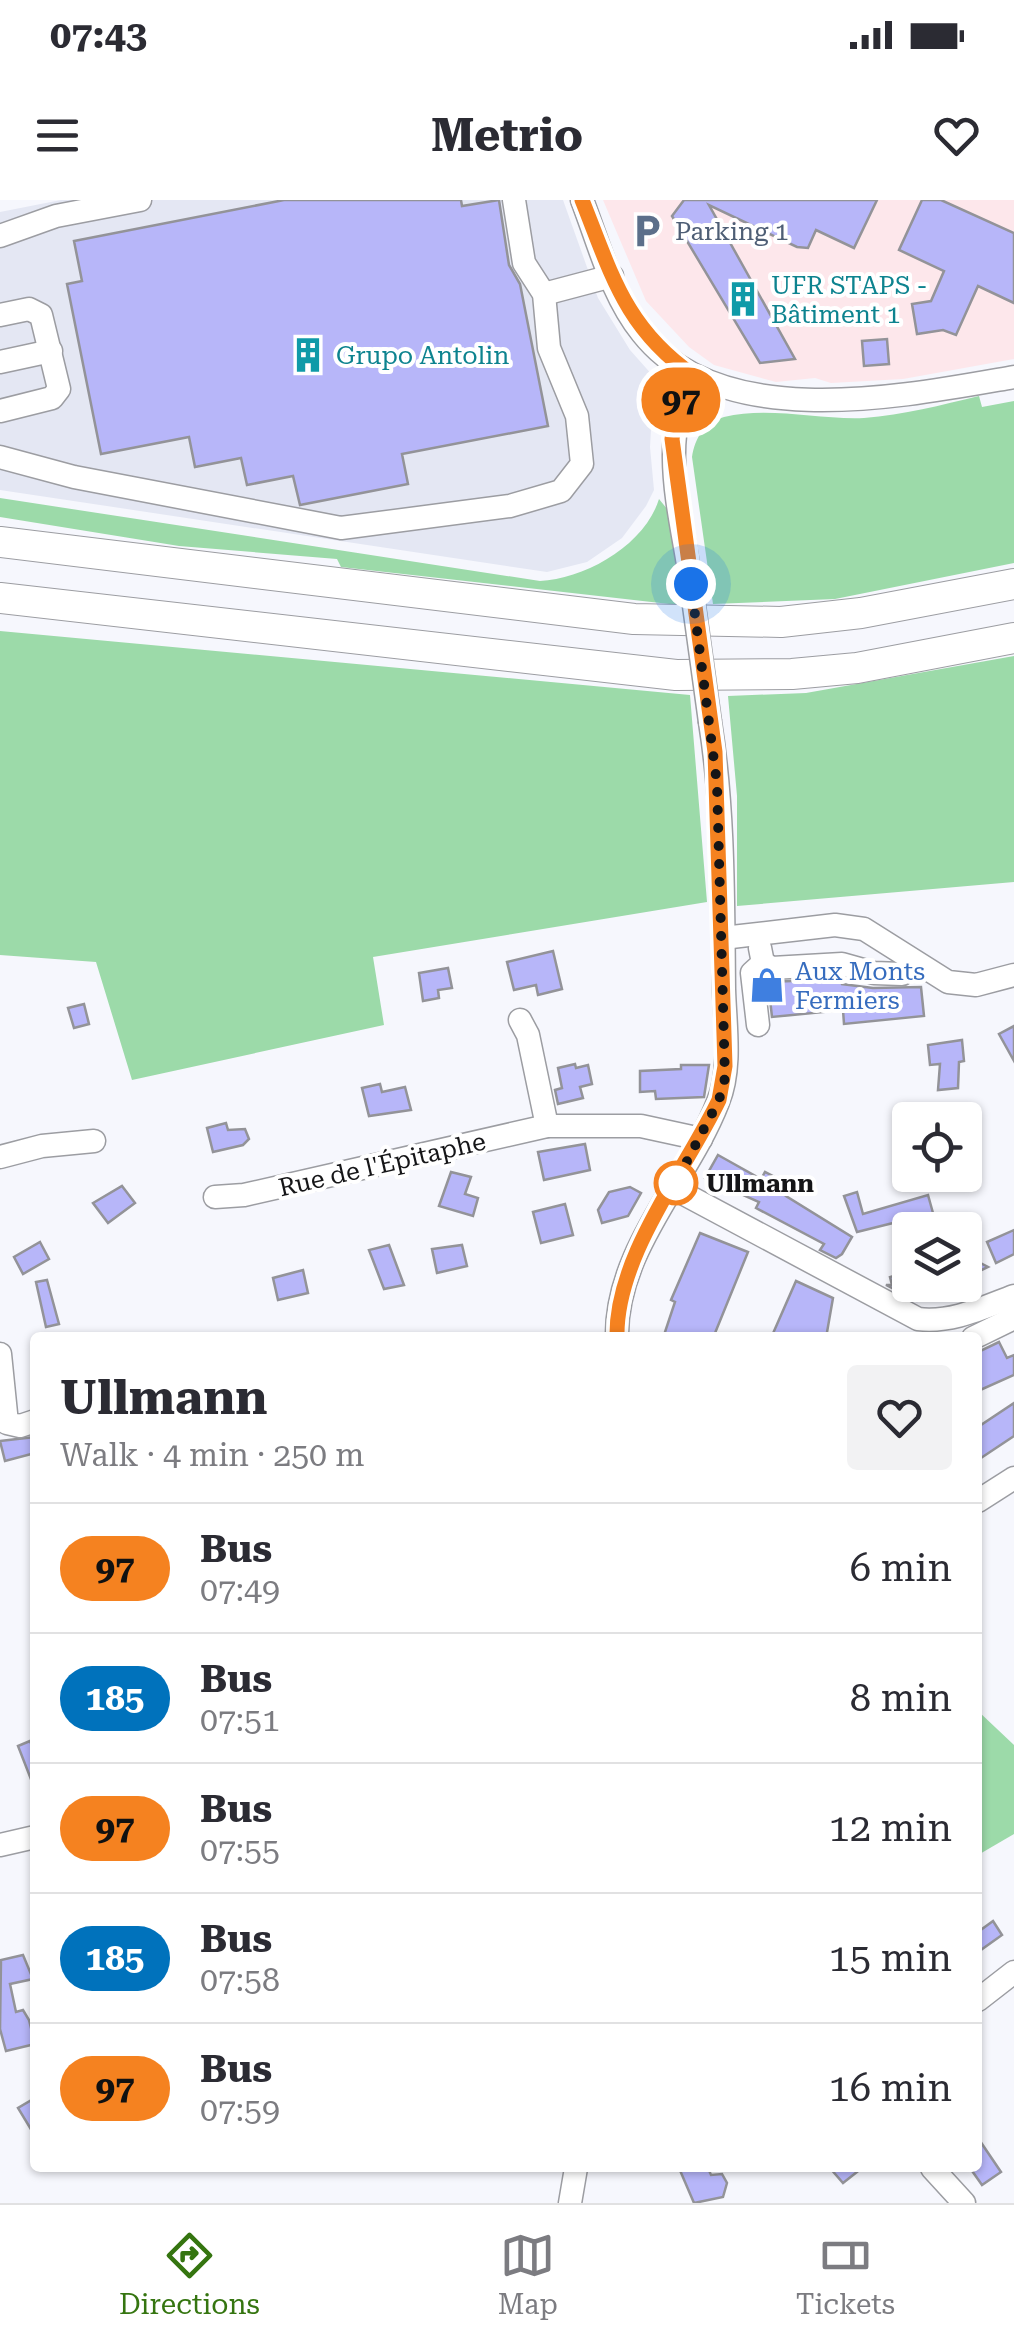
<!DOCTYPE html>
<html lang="en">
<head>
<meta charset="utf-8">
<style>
  :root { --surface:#fff; --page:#f2f2f3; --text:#2b2b33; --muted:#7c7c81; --line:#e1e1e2; --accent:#357510 }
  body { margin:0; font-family:"Roboto Serif",serif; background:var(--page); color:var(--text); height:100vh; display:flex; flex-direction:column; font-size:38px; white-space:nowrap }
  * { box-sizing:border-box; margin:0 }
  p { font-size:32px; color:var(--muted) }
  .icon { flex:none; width:55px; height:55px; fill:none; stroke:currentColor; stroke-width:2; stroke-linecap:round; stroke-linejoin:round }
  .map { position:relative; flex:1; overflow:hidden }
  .panel { position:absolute; left:30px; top:1132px; width:952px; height:840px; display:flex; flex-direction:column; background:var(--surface); border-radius:10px; box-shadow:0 2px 8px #0004 }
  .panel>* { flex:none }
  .badge { padding:0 20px; border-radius:32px; font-size:35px; line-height:65px }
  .controls { position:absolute; left:892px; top:902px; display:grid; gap:20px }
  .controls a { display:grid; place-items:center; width:90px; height:90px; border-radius:10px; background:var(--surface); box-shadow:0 2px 8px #0004; font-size:50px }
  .you { position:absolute; width:50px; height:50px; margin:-25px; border:8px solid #fff; border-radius:50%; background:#1a73e8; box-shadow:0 0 0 15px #1a73e833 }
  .map>.badge { position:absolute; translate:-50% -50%; box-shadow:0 0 0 5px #fff }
  .round { display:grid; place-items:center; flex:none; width:105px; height:105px; border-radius:10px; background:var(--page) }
  .overview { display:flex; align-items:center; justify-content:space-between; height:170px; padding:0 30px }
  h1 { font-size:48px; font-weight:700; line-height:75px }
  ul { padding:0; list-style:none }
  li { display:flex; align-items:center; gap:30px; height:130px; padding:0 30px; border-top:2px solid var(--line) }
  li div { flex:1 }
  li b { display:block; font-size:38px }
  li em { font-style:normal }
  li .badge { min-width:110px; font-weight:700; text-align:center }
  .status { display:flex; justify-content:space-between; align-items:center; height:70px; padding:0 50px; background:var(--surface); direction:ltr }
  .status svg { height:28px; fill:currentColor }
  header { display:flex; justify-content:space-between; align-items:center; height:130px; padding:0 30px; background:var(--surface); font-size:45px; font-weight:700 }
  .dock { display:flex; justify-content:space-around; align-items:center; height:140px; border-top:2px solid var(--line); background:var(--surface); font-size:28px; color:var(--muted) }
  .dock a { display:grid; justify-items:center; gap:5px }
  .dock .current { color:var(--accent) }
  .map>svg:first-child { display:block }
  .built { fill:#e4e7f3 }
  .education { fill:#fde7eb }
  .green { fill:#9cdaa9 }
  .building { fill:#b7b6f9; stroke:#939398; stroke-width:2.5 }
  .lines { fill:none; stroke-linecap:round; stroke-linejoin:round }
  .minor-casing { stroke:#9c9da2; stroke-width:25 }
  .highway-casing { stroke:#9c9da2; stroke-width:32 }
  .minor { stroke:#fff; stroke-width:22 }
  .highway { stroke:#fff; stroke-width:30 }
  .minor-bridge-casing { stroke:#9c9da2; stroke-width:25; stroke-linecap:butt }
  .minor-bridge { stroke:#fff; stroke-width:22 }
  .line-casing { stroke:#fff; stroke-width:22 }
  .line { stroke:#f58220; stroke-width:15 }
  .walk { stroke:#151517; stroke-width:10; stroke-dasharray:0 18 }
  .stop-dot { fill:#fff; stroke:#f58220; stroke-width:5 }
  .labels { text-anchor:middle; stroke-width:8; stroke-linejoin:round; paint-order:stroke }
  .service-label { font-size:25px; fill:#4e5e75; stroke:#fff; text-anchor:start }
  .culture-label { font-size:25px; fill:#0d838f; stroke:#fff; text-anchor:start }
  .shop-label { font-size:25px; fill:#366cbe; stroke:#fff; text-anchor:start }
  .street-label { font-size:25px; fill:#151517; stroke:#fff }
  .stop-label { font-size:25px; font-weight:bold; fill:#151517; stroke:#fff; text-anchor:start }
</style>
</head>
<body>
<div class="status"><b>07:43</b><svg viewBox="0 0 49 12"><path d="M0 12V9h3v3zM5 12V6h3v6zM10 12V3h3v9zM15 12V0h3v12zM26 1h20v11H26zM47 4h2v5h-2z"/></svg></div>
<header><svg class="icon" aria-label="menu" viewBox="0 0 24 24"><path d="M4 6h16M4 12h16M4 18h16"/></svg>Metrio<svg class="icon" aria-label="heart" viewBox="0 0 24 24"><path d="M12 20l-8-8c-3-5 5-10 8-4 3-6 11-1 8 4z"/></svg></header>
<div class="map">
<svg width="1014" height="2003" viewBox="0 0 1014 2003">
  <rect width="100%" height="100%" fill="#f6f7fd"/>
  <!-- built -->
  <polygon class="built" points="61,0 563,0 598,98 630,150 654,177 650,247 654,290 646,306 622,338 587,362 547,372 0,290 0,12"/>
  <!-- education -->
  <polygon class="education" points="603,0 1014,0 1014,159 903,179 831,183 815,178 776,182 714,165 689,147 646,101"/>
  <!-- green -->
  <g class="green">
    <path d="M979 196 982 207 1014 201V363L835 399 713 404 692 257C695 238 704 223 724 217 768 206 819 220 864 218 904 215 941 205 979 196Z"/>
    <path d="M0 298 540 381C585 379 645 345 659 299L672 315 678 405 341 367 337 359 179 346 0 317Z"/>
    <polygon points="0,431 690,495 707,702 373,757 384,825 132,880 96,762 0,755"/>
    <polygon points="1014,456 1014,682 737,706 737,596 728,496 806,493"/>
    <polygon points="978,1511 1014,1545 1014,1634 978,1655"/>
  </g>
  <!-- building -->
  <g class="building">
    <polygon points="284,0 461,0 462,6 499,0 509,65 520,84 548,226 402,254 408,284 300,305 293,276 247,285 241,258 195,267 189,237 101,254 67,84 82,81 74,41"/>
    <polygon points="684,0 877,0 854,48 816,30 808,48 797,47 709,5 795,159 760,163 672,16"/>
    <polygon points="922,0 941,0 1014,33 1014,103 978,86 956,135 943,130 917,134 912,104 931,101 944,71 899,50"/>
    <polygon points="887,139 889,164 864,166 862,141"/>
    <polygon points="553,751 562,789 538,795 536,785 514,790 507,762"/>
    <polygon points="448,768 452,788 438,790 439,798 423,801 419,773"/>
    <polygon points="840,779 842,784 873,788 921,787 924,816 844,824 843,810 772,817 768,782"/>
    <polygon points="84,804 89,824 74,828 68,808"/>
    <polygon points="1014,826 1014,861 999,834"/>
    <polygon points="962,840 964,861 959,862 958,888 938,890 940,864 930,865 928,845"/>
    <polygon points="575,864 576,868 588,865 592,884 580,887 583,898 558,904 555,890 562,888 558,868"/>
    <polygon points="681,865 709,865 704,897 656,899 655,891 640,892 640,871 681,869"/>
    <polygon points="380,884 382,892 405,887 411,910 369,916 362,888"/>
    <polygon points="226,923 228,930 245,929 249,939 243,945 213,952 207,928"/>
    <polygon points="585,944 590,970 544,980 538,952"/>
    <polygon points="718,955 761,979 765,972 792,986 786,996 852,1037 842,1054 836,1058 820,1050 824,1044 756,1008 759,1002 705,978"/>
    <polygon points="451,972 471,977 465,994 478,998 473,1016 439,1006"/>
    <polygon points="122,986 135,1003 108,1023 93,1003"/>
    <polygon points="630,987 641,993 628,1016 602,1023 598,1010 609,992"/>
    <polygon points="857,992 863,1014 928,995 933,1013 857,1032 844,996"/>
    <polygon points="565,1004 573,1035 541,1043 533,1012"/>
    <polygon points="1014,1030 1014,1054 996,1063 987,1042"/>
    <polygon points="700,1033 748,1052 713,1138 663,1138 675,1102 671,1100"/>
    <polygon points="40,1042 49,1059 23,1074 14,1057"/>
    <polygon points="389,1045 404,1085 384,1089 369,1050"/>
    <polygon points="462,1045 467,1066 437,1073 432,1049"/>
    <polygon points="965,1055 988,1067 965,1078"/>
    <polygon points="303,1070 308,1093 278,1100 273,1078"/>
    <polygon points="910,1071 910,1085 957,1087 917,1101 886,1085 892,1085 890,1077"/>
    <polygon points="47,1080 59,1124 46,1127 36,1082"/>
    <polygon points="796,1081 833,1098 826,1138 771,1138"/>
    <polygon points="999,1142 1007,1158 1014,1155 1014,1175 978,1191 978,1152"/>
    <polygon points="1014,1203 1014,1236 978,1260 978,1227"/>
    <polygon points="35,1237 35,1253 5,1261 0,1241"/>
    <polygon points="30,1541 35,1553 34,1587 18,1546"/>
    <polygon points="993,1721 1002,1735 978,1752 978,1732"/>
    <polygon points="23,1755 33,1779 10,1784 16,1812 23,1810 29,1820 35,1844 6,1851 0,1829 1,1760"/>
    <polygon points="35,1898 35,1936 18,1908"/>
    <polygon points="978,1938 1001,1972 982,1985 970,1968 978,1968"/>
    <polygon points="679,1968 708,1968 711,1975 722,1974 727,1983 723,1997 694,2003"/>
    <polygon points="830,1968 862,1968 843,1983"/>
  </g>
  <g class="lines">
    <defs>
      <g id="minor">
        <path d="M582 0C599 44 612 96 642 133 722 234 905 196 1014 177"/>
        <polyline points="0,36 56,16 140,0"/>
        <polyline points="544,94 612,76"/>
        <polyline points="0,115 29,109 41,115 59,189 52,198 0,211"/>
        <polyline points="0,162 51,151"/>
        <polyline points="0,257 74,277 341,328 510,306 561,291 582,264 577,216 549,148 544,94 524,63 514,0"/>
        <path d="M691 384C682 317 656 238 694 176"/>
        <polyline points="723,738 835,725 864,729 948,782 976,785 1014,775"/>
        <polyline points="763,763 772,768 842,764 874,773 902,774"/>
        <polyline points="520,820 528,835 547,926"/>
        <polyline points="758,825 752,773 763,763 760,748"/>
        <polyline points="0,957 42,946 94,941"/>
        <path d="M673 988 918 1119C952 1123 982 1108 1014 1096"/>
        <polyline points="215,997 244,995 547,926 641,926 701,939"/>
        <path d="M617 1138C615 1050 688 980 718 902 732 868 725 825 724 789 723 700 724 610 710 522"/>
        <polyline points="973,1138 1014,1118"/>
        <polyline points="0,1154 7,1223 20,1226 35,1221"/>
        <polyline points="978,1301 1014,1278"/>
        <polyline points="0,1645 35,1637"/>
        <polyline points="978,1800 1014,1772"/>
        <polyline points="932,1968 964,2003"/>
        <polyline points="570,2003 576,1968"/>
      </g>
      <g id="highway">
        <polyline points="0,342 634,419 781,422 861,413 1014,384"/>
        <polyline points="0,398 676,475 792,474 857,468 1014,438"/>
      </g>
    </defs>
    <!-- minor casing -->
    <use href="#minor" class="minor-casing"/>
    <!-- highway casing -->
    <use href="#highway" class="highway-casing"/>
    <!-- minor -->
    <use href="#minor" class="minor"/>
    <!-- highway -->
    <use href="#highway" class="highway"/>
    <defs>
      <polyline id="minor-bridge" points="691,384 710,522"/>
    </defs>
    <!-- minor-bridge casing -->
    <use href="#minor-bridge" class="minor-bridge-casing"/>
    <!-- minor-bridge -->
    <use href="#minor-bridge" class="minor-bridge"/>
  </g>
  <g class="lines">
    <defs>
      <path id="line" d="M582 0C612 75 625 128 694 176L676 215 672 239 715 552 725 866 719 900C685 971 615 1057 617 1138"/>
    </defs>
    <!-- line casing -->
    <use href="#line" class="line-casing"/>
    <!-- line -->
    <use href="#line" class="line"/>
    <!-- walk -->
    <polyline class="walk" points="676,983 673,988 719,900 725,878 717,584 691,384"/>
  </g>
  <!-- icons -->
  <defs>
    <symbol id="parking-bare" viewBox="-9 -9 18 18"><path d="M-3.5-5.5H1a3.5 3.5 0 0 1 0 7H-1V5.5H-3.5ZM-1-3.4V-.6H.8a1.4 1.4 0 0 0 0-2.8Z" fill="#5c6f8a" stroke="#fff" stroke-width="2.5" paint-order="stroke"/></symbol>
    <symbol id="building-bare" viewBox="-9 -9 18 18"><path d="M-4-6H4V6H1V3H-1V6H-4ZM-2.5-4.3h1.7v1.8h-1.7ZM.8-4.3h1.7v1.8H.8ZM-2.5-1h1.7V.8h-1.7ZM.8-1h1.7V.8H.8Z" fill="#0f9aa8" stroke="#fff" stroke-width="2.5" paint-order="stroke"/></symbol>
    <symbol id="shop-bare" viewBox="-9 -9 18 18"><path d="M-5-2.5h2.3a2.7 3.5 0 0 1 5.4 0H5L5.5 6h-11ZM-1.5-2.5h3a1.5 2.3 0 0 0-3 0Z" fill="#3f7fe0" stroke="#fff" stroke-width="2.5" paint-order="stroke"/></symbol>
  </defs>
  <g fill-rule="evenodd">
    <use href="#parking-bare" x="622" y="6" width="50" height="50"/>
    <use href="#building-bare" x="718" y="74" width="50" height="50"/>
    <use href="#building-bare" x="283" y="130" width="50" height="50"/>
    <use href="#shop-bare" x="742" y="760" width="50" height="50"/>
  </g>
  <!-- markers -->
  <circle class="stop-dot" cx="676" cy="983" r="20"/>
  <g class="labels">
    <!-- service labels -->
    <g class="service-label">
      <text x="675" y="40">Parking 1</text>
    </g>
    <!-- culture labels -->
    <g class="culture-label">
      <text x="771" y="94">UFR STAPS -<tspan x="771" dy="29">Bâtiment 1</tspan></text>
      <text x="336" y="164">Grupo Antolin</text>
    </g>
    <!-- shop labels -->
    <g class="shop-label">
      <text x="795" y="780">Aux Monts<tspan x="795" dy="29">Fermiers</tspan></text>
    </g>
    <!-- street labels -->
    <g class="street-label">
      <text transform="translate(382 964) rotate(-13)" y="9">Rue de l'Épitaphe</text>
    </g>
    <!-- stop labels -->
    <g class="stop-label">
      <text x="706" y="992">Ullmann</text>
    </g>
  </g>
</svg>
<div class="controls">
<a><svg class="icon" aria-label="locate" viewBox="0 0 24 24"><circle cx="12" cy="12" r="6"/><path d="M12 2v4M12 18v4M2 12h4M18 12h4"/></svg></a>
<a><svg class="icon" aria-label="layers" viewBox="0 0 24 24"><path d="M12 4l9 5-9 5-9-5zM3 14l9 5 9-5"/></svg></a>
</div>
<div class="you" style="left:691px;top:384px"></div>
<b class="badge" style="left:681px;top:200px;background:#f58220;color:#111">97</b>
<section class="panel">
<div class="overview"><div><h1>Ullmann</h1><p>Walk · 4 min · 250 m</p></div><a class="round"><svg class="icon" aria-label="heart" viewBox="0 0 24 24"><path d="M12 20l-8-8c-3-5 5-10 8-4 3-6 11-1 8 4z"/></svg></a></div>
<ul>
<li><span class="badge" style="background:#f58220;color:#111">97</span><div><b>Bus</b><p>07:49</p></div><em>6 min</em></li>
<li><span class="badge" style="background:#0072bc;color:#fff">185</span><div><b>Bus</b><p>07:51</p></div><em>8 min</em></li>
<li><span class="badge" style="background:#f58220;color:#111">97</span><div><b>Bus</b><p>07:55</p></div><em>12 min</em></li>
<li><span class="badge" style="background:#0072bc;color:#fff">185</span><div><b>Bus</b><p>07:58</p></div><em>15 min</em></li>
<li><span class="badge" style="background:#f58220;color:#111">97</span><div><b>Bus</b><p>07:59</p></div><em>16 min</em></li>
</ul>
</section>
</div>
<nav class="dock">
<a class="current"><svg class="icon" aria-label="directions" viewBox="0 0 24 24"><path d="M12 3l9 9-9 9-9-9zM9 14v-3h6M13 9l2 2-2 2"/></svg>Directions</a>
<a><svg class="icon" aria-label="map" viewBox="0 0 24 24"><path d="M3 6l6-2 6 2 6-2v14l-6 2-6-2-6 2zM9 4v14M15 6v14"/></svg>Map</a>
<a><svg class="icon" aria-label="tickets" viewBox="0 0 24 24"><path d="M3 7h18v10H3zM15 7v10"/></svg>Tickets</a>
</nav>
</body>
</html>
